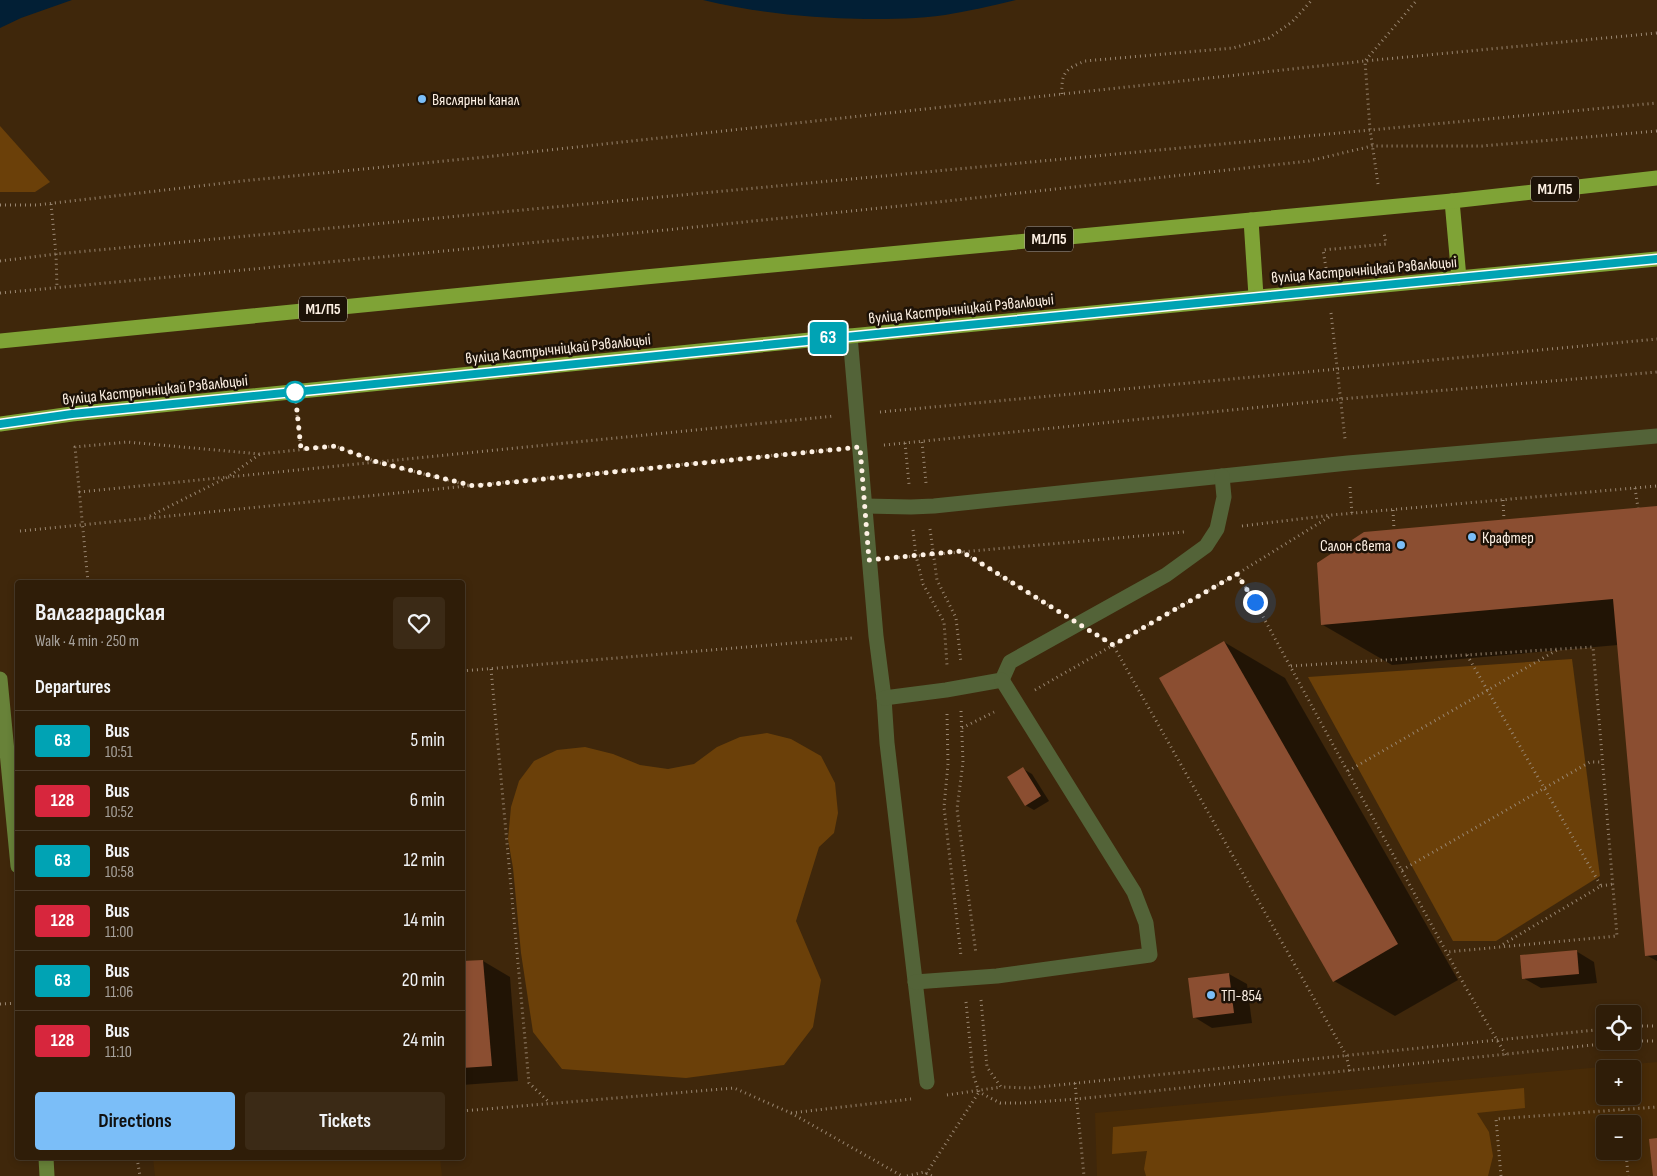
<!DOCTYPE html>
<html lang="en">
<head>
<meta charset="utf-8">
<style>
  :root { --surface:#2f1d08; --page:#3b2a16; --text:#f1f3f6; --muted:#a7a29c; --line:#4a3b29; --accent:#7bbef8 }
  body { margin:0; font-family:"Sofia Sans Condensed",sans-serif; background:var(--page); color:var(--text); height:100vh; display:flex; flex-direction:column; font-size:19px; white-space:nowrap }
  * { box-sizing:border-box; margin:0 }
  p { font-size:16px; color:var(--muted) }
  .icon { flex:none; width:28px; height:28px; fill:none; stroke:currentColor; stroke-width:2; stroke-linecap:round; stroke-linejoin:round }
  .map { position:relative; flex:1; overflow:hidden }
  .panel { position:absolute; left:15px; top:580px; width:450px; height:580px; display:flex; flex-direction:column; background:var(--surface); border-radius:5px; box-shadow:0 2px 8px #0003,0 0 0 1px var(--line) }
  .panel>* { flex:none }
  .badge { padding:0 10px; border-radius:4px; font-size:18px; line-height:32px }
  .fabs { position:absolute; left:1596px; top:1005px; display:grid; gap:10px }
  .fabs a { display:grid; place-items:center; width:45px; height:45px; border-radius:5px; background:var(--surface); box-shadow:0 2px 8px #0003,0 0 0 1px var(--line); font-size:25px }
  .you { position:absolute; width:25px; height:25px; margin:-12px; border:4px solid #fff; border-radius:50%; background:#1a73e8; box-shadow:0 0 0 8px #1a73e833 }
  .map>.badge { position:absolute; translate:-50% -50%; box-shadow:0 0 0 2px #fff }
  h2 { padding:0 20px; font-size:19px; line-height:45px }
  .round { display:grid; place-items:center; flex:none; width:52px; height:52px; border-radius:5px; background:var(--page) }
  .head { display:flex; align-items:center; justify-content:space-between; height:85px; padding:0 20px }
  h1 { font-size:24px; font-weight:700; line-height:38px }
  .button { display:flex; gap:10px; margin-top:auto; padding:10px 20px }
  .button a { flex:1; height:58px; border-radius:5px; background:var(--accent); color:#111; font-size:20px; font-weight:700; line-height:58px; text-align:center }
  .button a+a { background:var(--page); color:var(--text) }
  ul { padding:0; list-style:none }
  li { display:flex; align-items:center; gap:15px; height:60px; padding:0 20px; border-top:1px solid var(--line) }
  li div { flex:1 }
  li b { display:block; font-size:19px }
  li em { font-style:normal }
  li .badge { min-width:55px; font-weight:700; text-align:center }
  .map>svg:first-child { display:block }
  .built { fill:#482b07; fill-rule:evenodd }
  .green { fill:#6b4009 }
  .water { fill:#021f35 }
  .shadow { fill:#0007 }
  .building { fill:#8b4e31 }
  .lines { fill:none; stroke-linecap:round; stroke-linejoin:round }
  .path { stroke:#998671; stroke-width:3; stroke-dasharray:1 4; stroke-linecap:butt }
  .service { stroke:#536338; stroke-width:15 }
  .secondary { stroke:#688239; stroke-width:15 }
  .trunk { stroke:#7fa336; stroke-width:15 }
  .line-casing { stroke:#fff; stroke-width:11 }
  .line { stroke:#00a3b4; stroke-width:8 }
  .walk { stroke:#fdf0e3; stroke-width:5; stroke-dasharray:0 9 }
  .poi-dot { fill:#7bbef8; stroke:#1d1207; stroke-width:2 }
  .stop-dot { fill:#fff; stroke:#00a3b4; stroke-width:2.5 }
  .labels { text-anchor:middle; stroke-width:5; stroke-linejoin:round; paint-order:stroke }
  .shield { fill:#1d1207; stroke:#baada1; stroke-width:1 }
  .shield-label { font-size:15px; font-weight:bold; fill:#fdf0e3 }
  .poi-label { font-size:16px; fill:#fdf0e3; stroke:#1d1207; text-anchor:start }
  .street-label { font-size:16px; fill:#fdf0e3; stroke:#1d1207 }
</style>
</head>
<body>
<div class="map">
<svg width="1657" height="1176" viewBox="0 0 1657 1176">
  <rect width="100%" height="100%" fill="#3f270b"/>
  <!-- built -->
  <g class="built">
    <path d="M1657 1062V1176H1097L1095 1113ZM1605 1069H1632V1096H1605ZM1605 1124H1632V1151H1605Z"/>
    <polygon points="153,1158 440,1158 442,1176 155,1176"/>
  </g>
  <!-- green -->
  <g class="green">
    <polygon points="0,126 50,182 35,192 0,192"/>
    <polygon points="1572,659 1600,876 1496,941 1453,941 1308,677"/>
    <polygon points="767,733 791,739 821,756 835,783 838,813 834,833 819,847 796,921 821,980 813,1027 784,1065 686,1078 562,1069 533,1032 521,953 513,868 508,839 511,807 519,781 534,761 557,750 585,747 613,754 640,765 668,769 694,764 717,747 740,737"/>
    <polygon points="1524,1088 1525,1108 1477,1113 1489,1132 1493,1156 1488,1176 1146,1176 1144,1169 1147,1151 1112,1154 1113,1127"/>
  </g>
  <!-- water -->
  <g class="water">
    <polygon points="0,0 72,0 21,18 0,28"/>
    <path d="M703 0H1016C992 6 969 11 945 15 919 19 892 19 865 19 810 18 756 13 703 0Z"/>
  </g>
  <!-- shadow -->
  <g class="shadow">
    <polygon points="1657,508 1657,961 1646,955 1618,645 1392,665 1323,625"/>
    <polygon points="1224,642 1285,678 1458,980 1395,1016 1334,981"/>
    <polygon points="1023,769 1032,774 1049,801 1034,810 1025,805"/>
    <polygon points="1576,951 1594,962 1597,983 1541,988 1523,978"/>
    <polygon points="483,961 510,977 518,1081 462,1085 462,963"/>
    <polygon points="1229,974 1247,984 1252,1023 1212,1028 1194,1017 1189,979"/>
  </g>
  <!-- building -->
  <g class="building">
    <polygon points="1657,506 1657,955 1645,956 1613,599 1321,625 1317,563 1364,532"/>
    <polygon points="1224,641 1398,944 1333,982 1159,678"/>
    <polygon points="1023,767 1041,796 1025,806 1007,777"/>
    <polygon points="1577,950 1579,974 1522,979 1520,955"/>
    <polygon points="483,960 492,1066 462,1068 462,961"/>
    <polygon points="1229,973 1234,1013 1193,1018 1188,978"/>
    <polygon points="1657,1138 1657,1176 1653,1176 1649,1139"/>
  </g>
  <g class="lines">
    <!-- path -->
    <g class="path">
      <path d="M1062 94C1061 72 1066 69 1085 61L1233 48 1269 38 1292 22 1312 0"/>
      <polyline points="1378,184 1370,129 1365,61 1417,0"/>
      <polyline points="51,204 56,254 57,287"/>
      <polyline points="0,205 37,205 242,181 485,157 1365,61 1657,33"/>
      <polyline points="0,261 56,254 1657,103"/>
      <polyline points="1326,268 1323,250 1386,244 1384,232"/>
      <polyline points="0,293 666,230 929,203 1309,161 1372,146 1482,146 1657,131"/>
      <polyline points="1331,313 1345,439"/>
      <polyline points="880,412 1657,339"/>
      <polyline points="297,415 301,449"/>
      <polyline points="922,442 926,483"/>
      <polyline points="905,443 909,484"/>
      <polyline points="884,445 1341,399 1657,372"/>
      <polyline points="380,463 471,486"/>
      <polyline points="1350,487 1352,514"/>
      <polyline points="1635,488 1638,508"/>
      <polyline points="79,492 834,416"/>
      <polyline points="1503,500 1504,520"/>
      <polyline points="1393,510 1394,529"/>
      <polyline points="150,516 228,477 260,454"/>
      <polyline points="1242,526 1332,515 1657,486"/>
      <polyline points="930,529 937,580 956,618 961,663"/>
      <polyline points="913,530 916,556 923,584 944,622 947,665"/>
      <polyline points="20,531 835,449"/>
      <polyline points="962,552 1054,609"/>
      <polyline points="894,558 1184,532"/>
      <polyline points="1237,574 1255,602 1466,988 1506,1055"/>
      <polyline points="88,582 75,447 127,442 260,454 335,446 374,461"/>
      <polyline points="1102,638 1113,645 1346,1055 1350,1071"/>
      <polyline points="1467,655 1601,886 1500,946"/>
      <polyline points="1291,666 1593,647 1617,936 1447,952"/>
      <polyline points="491,669 529,1083 550,1103"/>
      <polyline points="462,671 853,638"/>
      <polyline points="1035,690 1237,574 1329,517"/>
      <polyline points="961,711 963,762 957,809 976,954"/>
      <polyline points="947,714 948,764 944,807 961,956"/>
      <polyline points="962,728 994,712"/>
      <polyline points="1348,771 1557,650"/>
      <polyline points="1402,870 1590,762 1602,762"/>
      <polyline points="1601,886 1613,884"/>
      <polyline points="981,1000 987,1067 1001,1087 1029,1088 1605,1029"/>
      <polyline points="966,1002 973,1074 979,1092 1000,1103 1022,1103 1077,1099 1631,1041"/>
      <polyline points="0,1004 18,1003"/>
      <polyline points="1632,1026 1657,1026"/>
      <polyline points="1632,1041 1657,1041"/>
      <polyline points="1075,1083 1084,1176"/>
      <polyline points="947,1095 1001,1087"/>
      <polyline points="1622,1110 1624,1124"/>
      <polyline points="462,1111 734,1088 791,1113 902,1176"/>
      <polyline points="791,1113 911,1099"/>
      <polyline points="1626,1151 1628,1176"/>
      <polyline points="137,1158 140,1176"/>
      <polyline points="926,1174 979,1092"/>
      <polyline points="907,1176 924,1172 932,1176"/>
      <polyline points="1501,1176 1496,1119 1657,1107"/>
    </g>
    <!-- service -->
    <g class="service">
      <polyline points="850,336 876,636 884,698 887,743 927,1082"/>
      <polyline points="865,506 911,507 934,506 1348,463 1657,436"/>
      <polyline points="884,698 946,690 1002,680 1010,662 1166,575 1206,546 1217,529 1224,497 1222,476"/>
      <polyline points="915,982 997,976 1150,955 1146,923 1134,892 1002,680"/>
    </g>
    <!-- secondary -->
    <g class="secondary">
      <polyline points="0,679 18,866"/>
      <polyline points="46,1158 47,1176"/>
    </g>
    <!-- trunk -->
    <g class="trunk">
      <polyline points="1452,201 1459,278"/>
      <polyline points="1251,220 1256,296"/>
      <polyline points="0,341 645,277 1452,201 1657,178"/>
      <polyline points="0,424 72,414 850,336 1657,259"/>
    </g>
  </g>
  <g class="lines">
    <defs>
      <polyline id="line" points="0,424 72,414 947,327 1657,259"/>
    </defs>
    <!-- line casing -->
    <use href="#line" class="line-casing"/>
    <!-- line -->
    <use href="#line" class="line"/>
    <!-- walk -->
    <polyline class="walk" points="295,392 301,449 335,446 377,462 474,486 860,447 869,560 961,551 1113,645 1237,574 1255,602"/>
  </g>
  <!-- markers -->
  <g class="poi-dot">
    <circle cx="422" cy="99" r="5"/>
    <circle cx="1472" cy="537" r="5"/>
    <circle cx="1401" cy="545" r="5"/>
    <circle cx="1211" cy="995" r="5"/>
  </g>
  <circle class="stop-dot" cx="295" cy="392" r="10"/>
  <g class="labels">
    <!-- shield labels -->
    <g class="shield">
      <rect x="1531" y="176.5" width="48" height="25" rx="4"/>
      <rect x="1025" y="226.5" width="48" height="25" rx="4"/>
      <rect x="299" y="296.5" width="48" height="25" rx="4"/>
    </g>
    <g class="shield-label">
      <text x="1555" y="194">М1/П5</text>
      <text x="1049" y="244">М1/П5</text>
      <text x="323" y="314">М1/П5</text>
    </g>
    <!-- poi labels -->
    <g class="poi-label">
      <text x="432" y="105">Вяслярны канал</text>
      <text x="1482" y="543">Крафтер</text>
      <text x="1391" y="551" text-anchor="end">Салон света</text>
      <text x="1221" y="1001">ТП-854</text>
    </g>
    <!-- street labels -->
    <g class="street-label">
      <text transform="translate(1364 269) rotate(-5)" y="6">вуліца Кастрычніцкай Рэвалюцыі</text>
      <text transform="translate(961 308) rotate(-6)" y="6">вуліца Кастрычніцкай Рэвалюцыі</text>
      <text transform="translate(558 348) rotate(-6)" y="6">вуліца Кастрычніцкай Рэвалюцыі</text>
      <text transform="translate(155 389) rotate(-6)" y="6">вуліца Кастрычніцкай Рэвалюцыі</text>
    </g>
  </g>
</svg>
<div class="fabs">
<a><svg class="icon" aria-label="locate" viewBox="0 0 24 24"><circle cx="12" cy="12" r="6"/><path d="M12 2v4M12 18v4M2 12h4M18 12h4"/></svg></a>
<a>+</a>
<a>−</a>
</div>
<div class="you" style="left:1255px;top:602px"></div>
<b class="badge" style="left:828px;top:338px;background:#00a3b4;color:#fff">63</b>
<section class="panel">
<div class="head"><div><h1>Валгаградская</h1><p>Walk · 4 min · 250 m</p></div><a class="round"><svg class="icon" aria-label="heart" viewBox="0 0 24 24"><path d="M12 20l-8-8c-3-5 5-10 8-4 3-6 11-1 8 4z"/></svg></a></div>
<h2>Departures</h2>
<ul>
<li><span class="badge" style="background:#00a3b4;color:#fff">63</span><div><b>Bus</b><p>10:51</p></div><em>5 min</em></li>
<li><span class="badge" style="background:#d7263d;color:#fff">128</span><div><b>Bus</b><p>10:52</p></div><em>6 min</em></li>
<li><span class="badge" style="background:#00a3b4;color:#fff">63</span><div><b>Bus</b><p>10:58</p></div><em>12 min</em></li>
<li><span class="badge" style="background:#d7263d;color:#fff">128</span><div><b>Bus</b><p>11:00</p></div><em>14 min</em></li>
<li><span class="badge" style="background:#00a3b4;color:#fff">63</span><div><b>Bus</b><p>11:06</p></div><em>20 min</em></li>
<li><span class="badge" style="background:#d7263d;color:#fff">128</span><div><b>Bus</b><p>11:10</p></div><em>24 min</em></li>
</ul>
<div class="button"><a>Directions</a><a>Tickets</a></div>
</section>
</div>
</body>
</html>
